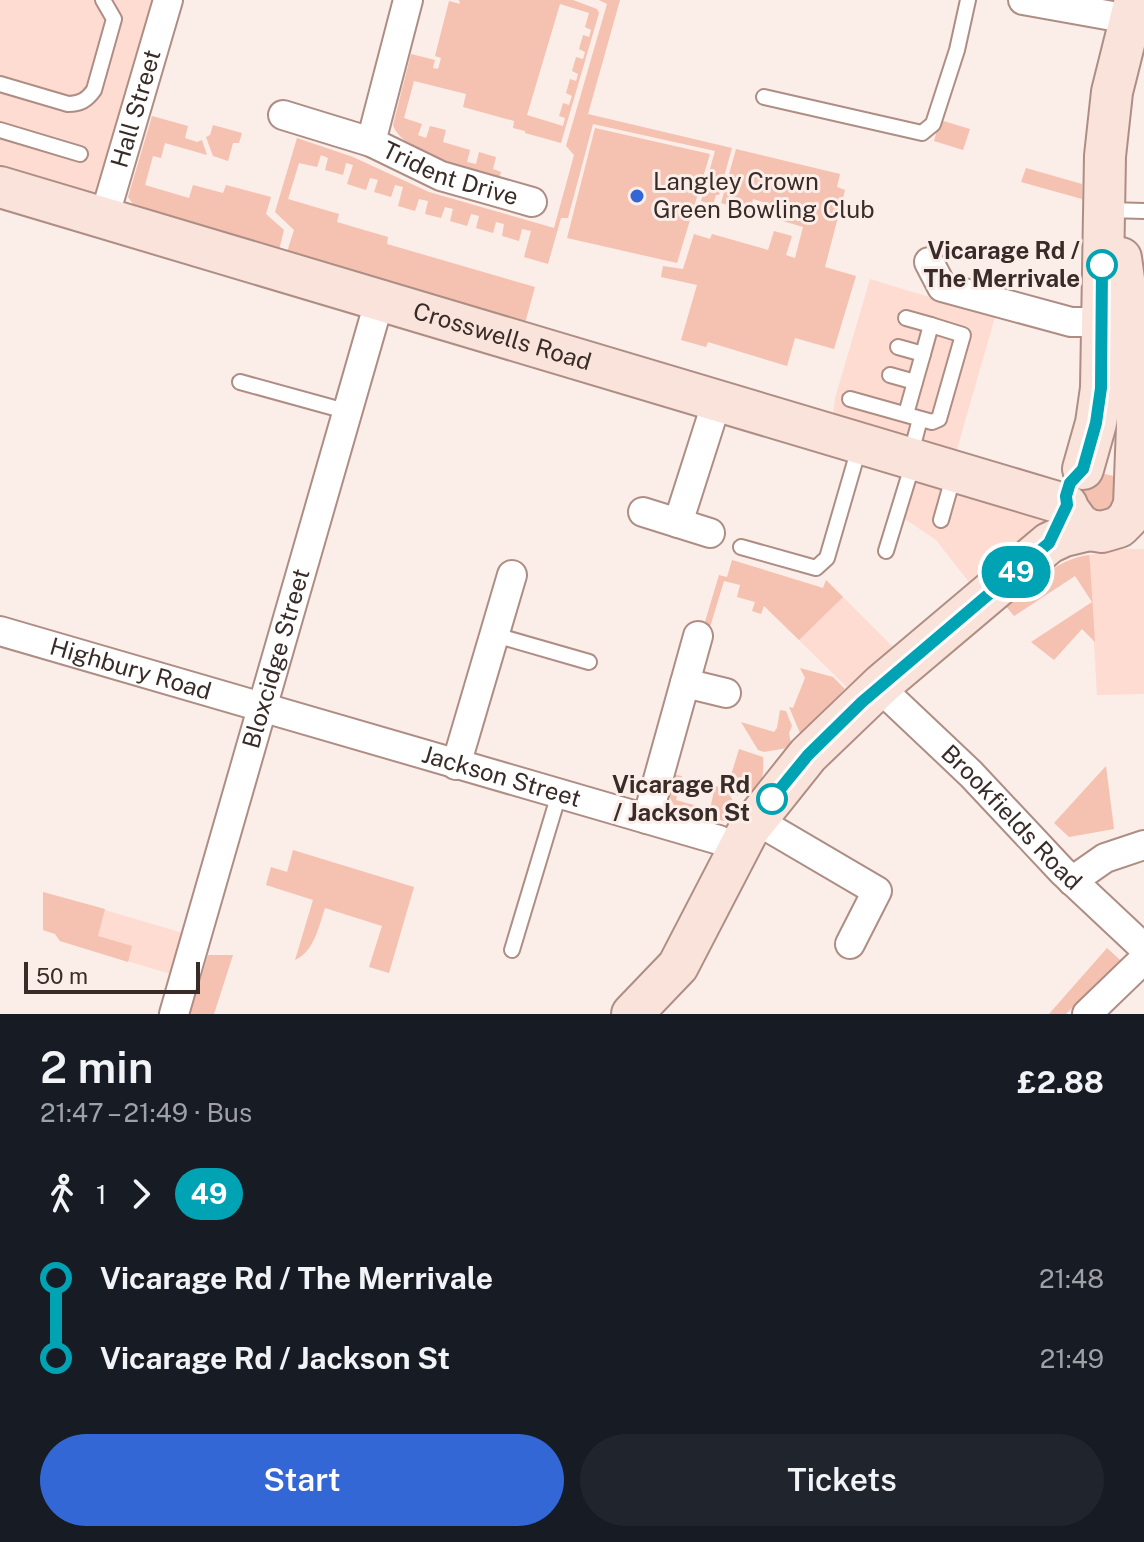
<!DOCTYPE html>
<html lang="en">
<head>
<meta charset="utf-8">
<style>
  :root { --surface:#171b24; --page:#20242c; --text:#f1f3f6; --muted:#9ea1a6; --accent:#3267d5 }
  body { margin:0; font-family:"Public Sans",sans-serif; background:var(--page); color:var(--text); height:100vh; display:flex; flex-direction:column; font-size:30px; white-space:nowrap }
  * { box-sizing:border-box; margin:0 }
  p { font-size:26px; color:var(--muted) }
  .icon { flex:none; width:44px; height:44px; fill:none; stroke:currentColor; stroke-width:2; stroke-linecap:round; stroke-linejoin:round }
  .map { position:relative; height:1014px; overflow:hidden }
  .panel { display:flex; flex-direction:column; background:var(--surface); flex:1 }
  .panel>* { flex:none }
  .badge { padding:0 16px; border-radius:26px; font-size:28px; line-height:52px }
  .scale { position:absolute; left:24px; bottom:20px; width:176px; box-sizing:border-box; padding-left:8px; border:4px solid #392c28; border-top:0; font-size:22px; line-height:28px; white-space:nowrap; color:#392c28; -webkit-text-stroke:6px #fbede8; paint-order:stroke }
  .map>.badge { position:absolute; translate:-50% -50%; box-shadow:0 0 0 4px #fff }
  .legs { display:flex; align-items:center; gap:12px; height:88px; padding:0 40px; font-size:26px }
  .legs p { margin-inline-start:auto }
  .head { display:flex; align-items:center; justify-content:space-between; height:136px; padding:0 40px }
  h1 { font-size:44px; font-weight:600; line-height:60px }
  .primary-button { display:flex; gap:16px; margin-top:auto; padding:16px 40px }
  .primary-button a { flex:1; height:92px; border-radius:48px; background:var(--accent); color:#fff; font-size:32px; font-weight:600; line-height:92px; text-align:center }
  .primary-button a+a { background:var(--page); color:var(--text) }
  ul { padding:0 40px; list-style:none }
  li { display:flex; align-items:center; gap:28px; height:80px; font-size:30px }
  li i { display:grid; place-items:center; width:12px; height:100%; margin:0 10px; background:currentColor }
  li i::after { content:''; width:20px; height:20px; margin:-10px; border:6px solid; border-radius:50%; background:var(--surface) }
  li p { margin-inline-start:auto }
  li:first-child i { background:linear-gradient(#0000 50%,currentColor 0) }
  li:last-child i { background:linear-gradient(currentColor 50%,#0000 0) }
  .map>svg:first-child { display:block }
  .built { fill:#ffdcd1 }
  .green { fill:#f5c1b1; fill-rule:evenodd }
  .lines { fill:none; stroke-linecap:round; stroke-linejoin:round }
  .service-casing { stroke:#ae8e84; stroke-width:18 }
  .minor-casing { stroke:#ae8e84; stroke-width:32 }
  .secondary-casing { stroke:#ae8e84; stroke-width:44 }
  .service { stroke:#fff; stroke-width:14 }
  .minor { stroke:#fff; stroke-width:28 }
  .secondary { stroke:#fae3db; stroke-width:40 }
  .line-1-casing { stroke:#fff; stroke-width:18 }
  .line-1 { stroke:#00a3b4; stroke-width:12 }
  .poi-dot { fill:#3267d5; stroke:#fbede8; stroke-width:3 }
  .stop-1-dot { fill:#fff; stroke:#00a3b4; stroke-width:4 }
  .labels { text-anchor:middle; stroke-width:6; stroke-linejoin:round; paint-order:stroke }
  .street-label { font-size:24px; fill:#392c28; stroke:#fbede8 }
  .poi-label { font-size:24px; fill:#392c28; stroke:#fbede8; text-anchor:start }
  .stop-label { font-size:24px; font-weight:bold; fill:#392c28; stroke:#fbede8; text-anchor:end }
</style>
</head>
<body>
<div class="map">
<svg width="1144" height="1014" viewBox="0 0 1144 1014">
  <rect width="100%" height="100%" fill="#fbede8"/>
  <!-- built -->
  <g class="built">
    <polygon points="0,0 168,0 104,218 0,187"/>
    <polygon points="870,279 995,317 951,470 1067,505 983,600 936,540 902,517 913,481 833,416 835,398"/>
    <polygon points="1123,549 1144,549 1144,694 1097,695 1089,555"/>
    <polygon points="732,560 823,588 826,580 908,662 862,702 749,591"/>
    <polygon points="43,892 197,937 184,978 60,941 55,934 43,930"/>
  </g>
  <!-- green -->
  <g class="green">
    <path d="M459 0H573L597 9 599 13 561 143 525 133V131L513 128 514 121 463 107 466 94 414 81 404 118 422 124 418 135 426 138 430 126 446 130 443 142 470 150 467 162 476 164 479 152 496 157 493 169 501 172 499 178C473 170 401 152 393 125L411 54 435 60 433 68 438 69 441 58 435 56 449 1 460 4ZM560 4 589 13 585 27 591 30 589 37 583 35 579 49 585 52 583 59 576 57 572 71 578 74 576 81 570 79 566 93 572 96 569 105 563 103 559 116 565 118 563 126 527 115Z"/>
    <polygon points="599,0 620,0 588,114 732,148 719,195 716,195 713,205 701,201 715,151 593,124 568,218 561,218 548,264 524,257 531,231 522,229 519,241 502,236 504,224 496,222 493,233 476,228 479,216 471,214 467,226 450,221 453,209 445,207 441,218 425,214 428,201 419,199 415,211 398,206 403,187 395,185 391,197 374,192 378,180 370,178 366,190 347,184 353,165 346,163 343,175 325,170 328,158 321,155 317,167 299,163 288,199 339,214 337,222 388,237 387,244 535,287 525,323 287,252 294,230 275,212 297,138 353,157 429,192 554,228 574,155 566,146 607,4"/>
    <polygon points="152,116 188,126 185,138 197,142 202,140 207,155 165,143 161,158 153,156 145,185 189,198 193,185 223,193 226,185 271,197 266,214 284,230 279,250 135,207 128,197"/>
    <polygon points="940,120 970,129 963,150 934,141"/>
    <polygon points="213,125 242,133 239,143 233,143 228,161 213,156 206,137 210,135"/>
    <polygon points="595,128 710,154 677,263 567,238"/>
    <polygon points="736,149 840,174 837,187 845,190 825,267 856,276 834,349 795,338 787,366 708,342 706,347 681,340 697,285 661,277 663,266 683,269 694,234 710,239 712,234 768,250 774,231 792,236 786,255 795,258 803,227 776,219 779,207 753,199 750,212 721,203"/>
    <polygon points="1026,168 1082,184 1082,199 1021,182"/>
    <polygon points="1100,473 1114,476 1125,492 1101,523 1076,497 1078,486"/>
    <path d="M1089 555 1090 563 1095 642 1082 629 1054 660 1031 642 1092 602 1075 576 1014 616 1005 605C1030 586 1056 559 1089 555Z"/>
    <polygon points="732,560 823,588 826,580 843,597 799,640 764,606 761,614 752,611 755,602 737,597 740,585 724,581 707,637 701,635 719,575 727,577"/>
    <polygon points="800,668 833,677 845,689 800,733 789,707 793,708 805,678"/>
    <polygon points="780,710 786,711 792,726 789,733 791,744 787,748 764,752 758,750 741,722 774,732 777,728"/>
    <path d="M739 749 763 757C764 784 762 789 735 796L728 785Z"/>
    <polygon points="1106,766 1114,829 1069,837 1054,823"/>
    <polygon points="671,774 682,776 676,800 708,809 711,805 715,786 727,789 738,812 729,821 724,821 675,807 667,793"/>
    <path d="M293 850 414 887 389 973 369 967 382 926 325 908C319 926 314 952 295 960L313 900 266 885 271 867 287 872Z"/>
    <polygon points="43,892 105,909 98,936 132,946 128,962 60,941 55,934 43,930"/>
    <polygon points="1107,948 1120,960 1066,1014 1049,1014"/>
    <polygon points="208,955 233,955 214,1014 190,1014"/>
  </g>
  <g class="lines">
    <defs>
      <g id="service">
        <path d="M0 84 68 104C80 104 87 100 94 90L114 19 103 0"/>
        <polyline points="764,97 922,133 933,124 957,50 968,0"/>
        <polyline points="0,130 80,154"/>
        <polyline points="1108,210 1144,211"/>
        <polyline points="906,318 931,325"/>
        <polyline points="890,375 915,382 923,354"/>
        <polyline points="240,382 349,412"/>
        <polyline points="850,399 932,422 939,419 963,335 931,325 923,354 898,347"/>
        <polyline points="906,414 915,382"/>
        <polyline points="910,457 920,419"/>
        <polyline points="941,520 954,474"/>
        <polyline points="741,547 816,568 827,558 859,448"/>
        <polyline points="886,551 913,463"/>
        <polyline points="495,635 589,662"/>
        <polyline points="512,950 559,794"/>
      </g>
      <g id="minor">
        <polyline points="1023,0 1129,19"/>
        <path id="s1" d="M283 115 371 142 441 176 532 202"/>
        <polyline points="371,142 408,0"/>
        <path id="s2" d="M104 218 168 0"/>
        <polyline points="929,262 942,287 1071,322 1120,322"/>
        <polyline points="643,512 710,533"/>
        <polyline points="678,523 717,401"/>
        <path id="s3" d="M0 631 719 840 737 849"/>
        <polyline points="685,683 726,693"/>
        <path id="s4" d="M879 687 971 774 1062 871 1144 948"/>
        <polyline points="456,765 512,575"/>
        <polyline points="647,819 698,636"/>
        <polyline points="756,820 877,891 850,944"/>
        <polyline points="1072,881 1105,858 1144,845"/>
        <path id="s5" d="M174 1014 379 302"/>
        <polyline points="1087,1014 1144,959"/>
      </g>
      <g id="secondary">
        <path id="s6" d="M0 187 1067 505"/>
        <polyline points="1083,469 1096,423 1101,388 1105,156 1112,92 1135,0"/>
        <polyline points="1071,513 1079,524 1089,530 1102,532 1119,527 1128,518 1134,505 1137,426 1130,322 1121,258"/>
        <polyline points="632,1014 678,966 749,829 808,755 882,684 1049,543 1064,536 1089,530"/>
      </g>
    </defs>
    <!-- service casing -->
    <use href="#service" class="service-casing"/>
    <!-- minor casing -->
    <use href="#minor" class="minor-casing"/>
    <!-- secondary casing -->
    <use href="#secondary" class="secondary-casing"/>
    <!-- service -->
    <use href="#service" class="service"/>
    <!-- minor -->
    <use href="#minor" class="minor"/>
    <!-- secondary -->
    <use href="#secondary" class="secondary"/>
  </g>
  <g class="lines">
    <defs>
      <polyline id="line-1" points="772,799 808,755 862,702 1049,543 1067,505 1066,496 1070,483 1083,469 1096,423 1101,388 1102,265"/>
    </defs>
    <!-- line-1 casing -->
    <use href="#line-1" class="line-1-casing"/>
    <!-- line-1 -->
    <use href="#line-1" class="line-1"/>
  </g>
  <!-- markers -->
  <circle class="poi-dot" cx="637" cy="196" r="8"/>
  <g class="stop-1-dot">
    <circle cx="1102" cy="265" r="14"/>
    <circle cx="772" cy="799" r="14"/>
  </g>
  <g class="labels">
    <!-- street labels -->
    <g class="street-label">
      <text dy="8" stroke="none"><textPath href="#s2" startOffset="114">Hall Street</textPath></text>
      <text dy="8" stroke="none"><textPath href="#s1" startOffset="178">Trident Drive</textPath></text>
      <text dy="8" stroke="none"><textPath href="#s6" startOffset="524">Crosswells Road</textPath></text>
      <text dy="8" stroke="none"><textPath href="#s5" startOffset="370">Bloxcidge Street</textPath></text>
      <text dy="8" stroke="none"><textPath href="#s3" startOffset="136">Highbury Road</textPath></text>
      <text dy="8" stroke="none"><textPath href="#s3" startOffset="522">Jackson Street</textPath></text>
      <text dy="8" stroke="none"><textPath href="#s4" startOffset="186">Brookfields Road</textPath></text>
    </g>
    <!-- poi labels -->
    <g class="poi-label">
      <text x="653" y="190">Langley Crown<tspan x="653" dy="28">Green Bowling Club</tspan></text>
    </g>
    <!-- stop labels -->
    <g class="stop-label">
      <text x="1080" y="259">Vicarage Rd /<tspan x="1080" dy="28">The Merrivale</tspan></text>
      <text x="750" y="793">Vicarage Rd<tspan x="750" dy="28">/ Jackson St</tspan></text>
    </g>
  </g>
</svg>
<div class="scale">50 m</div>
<b class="badge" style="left:1016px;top:572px;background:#00a3b4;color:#fff">49</b>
</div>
<section class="panel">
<div class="head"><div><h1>2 min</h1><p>21:47 – 21:49 · Bus</p></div><b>£2.88</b></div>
<div class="legs"><svg class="icon" aria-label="walk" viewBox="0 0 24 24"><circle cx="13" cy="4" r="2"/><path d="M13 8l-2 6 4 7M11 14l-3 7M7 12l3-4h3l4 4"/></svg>1<svg class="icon" aria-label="forward" viewBox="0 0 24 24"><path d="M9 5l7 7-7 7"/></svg><b class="badge" style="background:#00a3b4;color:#fff">49</b></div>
<ul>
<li><i style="color:#00a3b4"></i><b>Vicarage Rd / The Merrivale</b><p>21:48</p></li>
<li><i style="color:#00a3b4"></i><b>Vicarage Rd / Jackson St</b><p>21:49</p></li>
</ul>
<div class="primary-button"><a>Start</a><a>Tickets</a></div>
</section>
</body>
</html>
